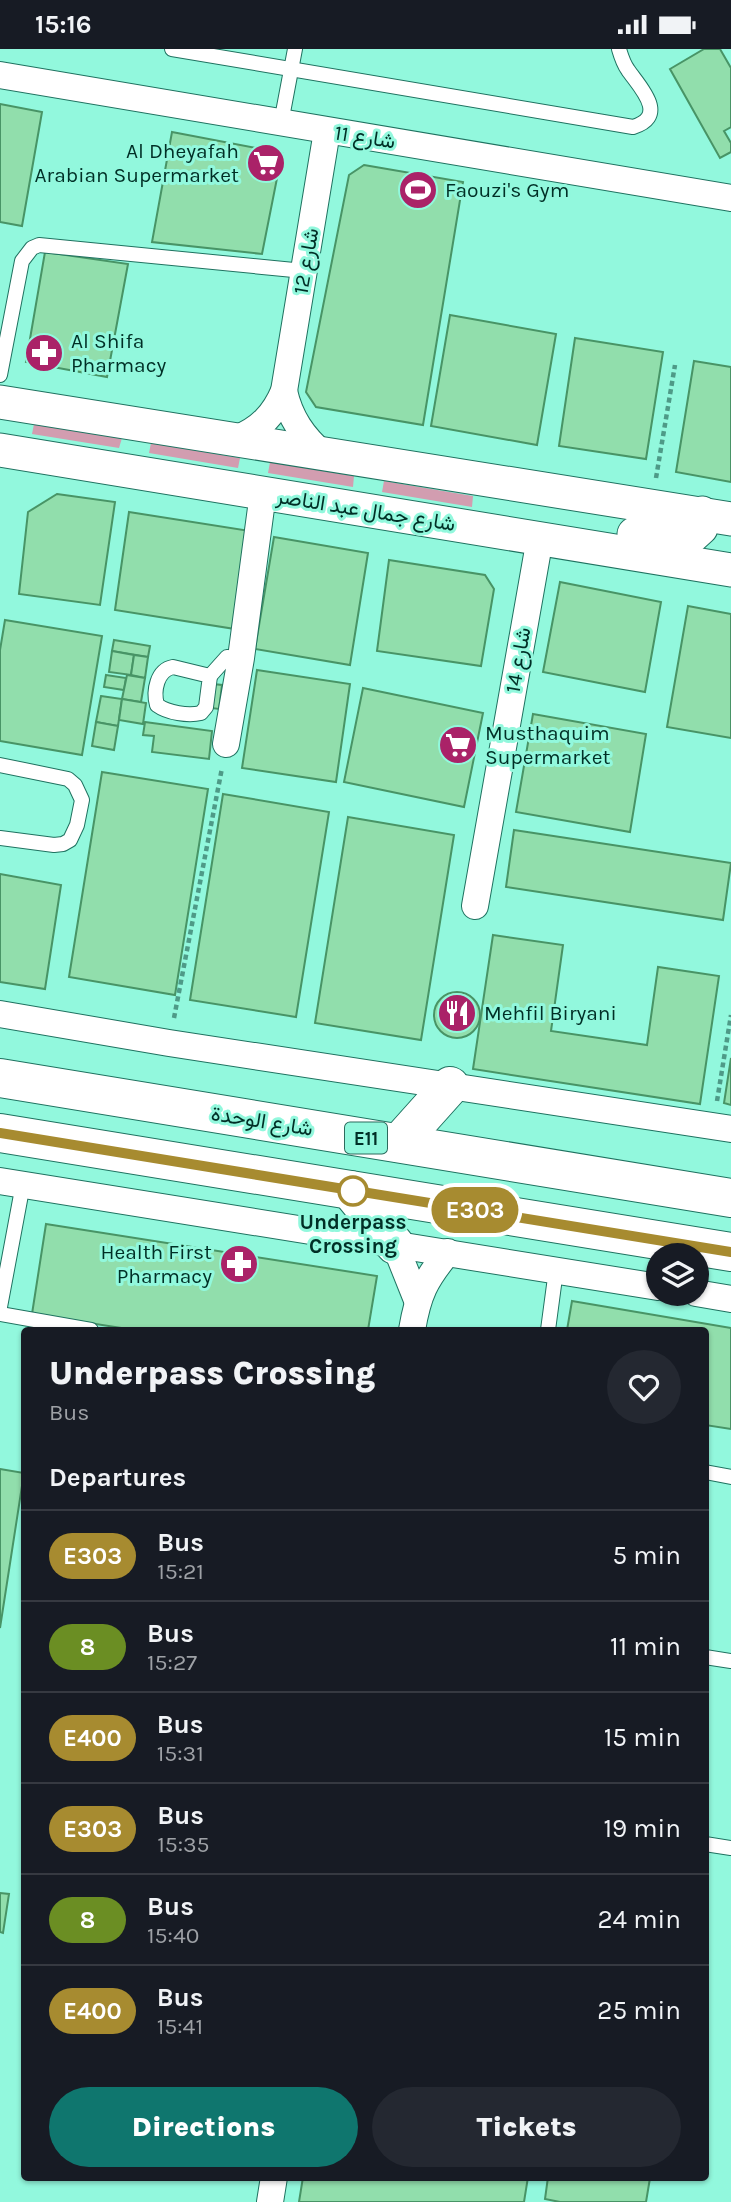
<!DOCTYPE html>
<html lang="en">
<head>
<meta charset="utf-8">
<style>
  :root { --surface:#171b24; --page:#242831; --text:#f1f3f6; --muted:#9ea1a6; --line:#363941; --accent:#0f766e }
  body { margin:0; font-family:Karla,Vazirmatn,sans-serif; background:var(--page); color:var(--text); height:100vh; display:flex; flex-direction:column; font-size:26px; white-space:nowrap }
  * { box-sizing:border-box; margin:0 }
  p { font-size:23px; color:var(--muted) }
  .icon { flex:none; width:38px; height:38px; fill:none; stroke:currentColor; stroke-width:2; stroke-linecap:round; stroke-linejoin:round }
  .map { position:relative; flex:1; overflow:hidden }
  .sheet { position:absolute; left:21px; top:1278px; width:688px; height:854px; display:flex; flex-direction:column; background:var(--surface); border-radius:7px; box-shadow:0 2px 5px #0004 }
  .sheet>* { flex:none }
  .badge { padding:0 14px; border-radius:23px; font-size:24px; line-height:46px }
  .tools { position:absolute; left:646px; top:1194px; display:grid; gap:14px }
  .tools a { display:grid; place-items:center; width:63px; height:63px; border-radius:50%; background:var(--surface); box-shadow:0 2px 5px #0004; font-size:35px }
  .map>.badge { position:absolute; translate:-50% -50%; box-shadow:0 0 0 4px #fff }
  h2 { padding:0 28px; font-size:26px; line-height:63px }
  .round { display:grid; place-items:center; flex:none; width:74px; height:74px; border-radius:37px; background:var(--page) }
  .overview { display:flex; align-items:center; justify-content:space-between; height:119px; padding:0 28px }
  h1 { font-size:33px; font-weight:800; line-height:52px }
  .primary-button { display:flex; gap:14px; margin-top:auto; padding:14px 28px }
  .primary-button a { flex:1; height:80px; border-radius:42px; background:var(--accent); color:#fff; font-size:28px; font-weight:800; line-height:80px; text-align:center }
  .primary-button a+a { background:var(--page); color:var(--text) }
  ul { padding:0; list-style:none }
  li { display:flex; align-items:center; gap:21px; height:91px; padding:0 28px; border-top:2px solid var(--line) }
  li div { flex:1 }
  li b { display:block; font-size:26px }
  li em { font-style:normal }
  li .badge { min-width:77px; font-weight:700; text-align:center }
  .status { display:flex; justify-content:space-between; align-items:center; height:49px; padding:0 35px; background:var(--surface); direction:ltr }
  .status svg { height:19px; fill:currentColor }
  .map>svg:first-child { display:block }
  .green { fill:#d29db0 }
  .building { fill:#91deac; stroke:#489466; stroke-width:2 }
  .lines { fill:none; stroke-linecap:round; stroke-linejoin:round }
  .service-casing { stroke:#1f7260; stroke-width:16 }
  .minor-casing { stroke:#1f7260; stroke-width:28 }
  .tertiary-casing { stroke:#1f7260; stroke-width:35 }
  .motorway-casing { stroke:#1f7260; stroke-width:40 }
  .path { stroke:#4e9a87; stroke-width:4.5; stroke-dasharray:5 3.5; stroke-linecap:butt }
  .service { stroke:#fff; stroke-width:14 }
  .minor { stroke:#fff; stroke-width:26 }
  .tertiary { stroke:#fff; stroke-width:33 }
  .motorway { stroke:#fff; stroke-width:38 }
  .line-casing { stroke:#fff; stroke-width:16 }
  .line { stroke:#a78b30; stroke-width:10 }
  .stop-dot { fill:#fff; stroke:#a78b30; stroke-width:3.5 }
  .labels { text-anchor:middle; stroke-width:6; stroke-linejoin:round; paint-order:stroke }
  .shield { fill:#92f8dd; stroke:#2c6b5d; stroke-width:2 }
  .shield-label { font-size:19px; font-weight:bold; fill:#002f26 }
  .street-label { font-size:21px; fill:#002f26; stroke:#92f8dd }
  .poi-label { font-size:21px; fill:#002f26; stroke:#92f8dd; text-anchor:start }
  .stop-label { font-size:21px; font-weight:bold; fill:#002f26; stroke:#92f8dd }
</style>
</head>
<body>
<div class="status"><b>15:16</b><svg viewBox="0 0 49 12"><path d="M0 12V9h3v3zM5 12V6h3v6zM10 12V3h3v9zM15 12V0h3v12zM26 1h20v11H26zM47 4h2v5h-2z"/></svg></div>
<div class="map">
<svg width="731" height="2153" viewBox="0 0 731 2153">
  <rect width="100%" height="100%" fill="#92f8dd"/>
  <!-- green -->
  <g class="green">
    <polygon points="34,375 122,389 119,399 32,385"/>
    <polygon points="151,394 240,409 238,419 149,404"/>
    <polygon points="270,413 354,427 353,438 268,424"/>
    <polygon points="384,432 473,447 472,458 382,443"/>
  </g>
  <!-- building -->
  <g class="building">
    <polygon points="704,0 720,0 731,19 731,78 724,82 731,94 731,103 720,109 670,20"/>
    <polygon points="0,55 42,63 22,177 0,173"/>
    <polygon points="172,83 282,104 262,205 152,193"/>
    <polygon points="364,116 463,133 423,376 316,358 306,343 349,126"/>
    <polygon points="45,203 128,215 107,328 26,313"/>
    <polygon points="450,266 556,285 537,396 431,377"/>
    <polygon points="575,289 663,303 646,410 559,397"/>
    <polygon points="694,312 731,318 731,433 676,423"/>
    <polygon points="57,445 115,453 100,556 19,545 28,463"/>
    <polygon points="129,463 250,482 235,580 115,561"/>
    <polygon points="274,488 368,504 350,616 255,600"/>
    <polygon points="389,511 485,526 494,540 481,617 377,602"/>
    <polygon points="560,533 661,553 645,643 543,623"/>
    <polygon points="688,557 731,565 731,689 667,678"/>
    <polygon points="5,571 102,587 82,706 0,692 0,601"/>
    <polygon points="114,591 150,597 148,608 112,602"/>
    <polygon points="112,602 134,606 131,626 109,623"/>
    <polygon points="134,606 148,608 145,629 131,626"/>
    <polygon points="257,621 350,635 336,733 242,719"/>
    <polygon points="106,626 126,629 124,641 104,638"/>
    <polygon points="127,626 145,629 141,653 122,650"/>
    <polygon points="213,635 222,636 219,660 211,659"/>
    <polygon points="363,639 483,664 464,758 344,733"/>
    <polygon points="101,647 122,650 118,677 96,673"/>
    <polygon points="122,650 146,654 143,675 119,671"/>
    <polygon points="533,665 646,685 630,783 516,763"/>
    <polygon points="96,673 118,677 114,701 92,697"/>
    <polygon points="145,673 212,682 209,710 152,703 154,687 143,686"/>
    <polygon points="102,723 208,740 175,946 69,928"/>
    <polygon points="223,745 329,763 296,968 190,951"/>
    <polygon points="348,768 454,786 421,991 315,974"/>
    <polygon points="514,781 731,814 723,871 506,838"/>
    <polygon points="0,825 61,836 45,940 0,933"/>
    <polygon points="493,886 563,896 551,982 647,996 658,918 719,927 700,1055 473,1020"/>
    <circle cx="457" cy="966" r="23"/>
    <polygon points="731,1009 731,1056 724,1054"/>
    <polygon points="46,1175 377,1227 368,1281 134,1281 32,1265"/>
    <polygon points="572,1252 731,1279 731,1380 705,1376 705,1281 567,1281"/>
    <polygon points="0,1420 24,1424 0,1579"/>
    <polygon points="0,1844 9,1845 3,1884 0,1883"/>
    <polygon points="303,2128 528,2128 524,2153 299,2153"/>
    <polygon points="548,2128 643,2128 650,2129 646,2153 560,2153 545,2150"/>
  </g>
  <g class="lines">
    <defs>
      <g id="service">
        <path d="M172 0 633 78C670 67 638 36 628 21 623 14 621 7 619 0"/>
        <polyline points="281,74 295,0"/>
        <polyline points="0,326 22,212 32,199 39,196 304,222"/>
        <path d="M173 618 210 627 206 658 201 664C188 667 168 664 157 656 153 642 157 621 173 618Z"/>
        <polyline points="210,627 227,608 241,609"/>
        <polyline points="0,716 68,730 75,736 82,751 77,776 70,791 63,795 54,796 0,789"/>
        <polyline points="0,1258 23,1135"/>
        <polyline points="0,1265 91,1281"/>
        <polyline points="548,1281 556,1221"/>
        <polyline points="705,1423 731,1428"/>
        <polyline points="705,1608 731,1612"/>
        <polyline points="705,1795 731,1799"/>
      </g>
      <g id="minor">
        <polyline points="0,26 731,149"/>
        <path d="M284 342C290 369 303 388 324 406"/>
        <path d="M236 390C260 380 274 366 284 342L327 82"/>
        <polyline points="226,695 241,609 263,444"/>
        <polyline points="475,857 540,489"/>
        <polyline points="0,965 169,994 731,1080"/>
        <polyline points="0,1132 658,1238"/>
        <polyline points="395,1196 417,1251"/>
        <polyline points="696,1244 731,1250"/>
        <path d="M412 1281C418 1245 425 1231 448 1203"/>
        <polyline points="270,2153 274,2128"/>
      </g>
      <g id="tertiary">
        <polyline points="0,353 731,470"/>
        <polyline points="0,401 731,521"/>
        <polyline points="634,485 690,489 701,479 702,464"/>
      </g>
      <g id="motorway">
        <polyline points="0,1029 731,1149"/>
        <polyline points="0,1084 731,1203"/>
        <polyline points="399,1094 450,1037"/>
        <polyline points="350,1141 395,1196"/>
      </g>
    </defs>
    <!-- service casing -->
    <use href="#service" class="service-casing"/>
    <!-- minor casing -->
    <use href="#minor" class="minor-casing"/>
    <!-- tertiary casing -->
    <use href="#tertiary" class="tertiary-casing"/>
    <!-- motorway casing -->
    <use href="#motorway" class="motorway-casing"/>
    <!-- path -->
    <g class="path">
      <polyline points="656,429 675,316"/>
      <polyline points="174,969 222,719"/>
      <polyline points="717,1052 731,966"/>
    </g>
    <!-- service -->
    <use href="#service" class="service"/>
    <!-- minor -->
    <use href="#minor" class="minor"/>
    <!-- tertiary -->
    <use href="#tertiary" class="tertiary"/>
    <!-- motorway -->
    <use href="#motorway" class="motorway"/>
  </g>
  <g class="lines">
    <defs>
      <polyline id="line" points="0,1084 731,1203"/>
    </defs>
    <!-- line casing -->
    <use href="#line" class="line-casing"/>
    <!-- line -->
    <use href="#line" class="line"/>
  </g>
  <!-- icons -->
  <defs>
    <symbol id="supermarket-disc" viewBox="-11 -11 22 22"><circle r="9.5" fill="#aa2268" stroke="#92f8dd"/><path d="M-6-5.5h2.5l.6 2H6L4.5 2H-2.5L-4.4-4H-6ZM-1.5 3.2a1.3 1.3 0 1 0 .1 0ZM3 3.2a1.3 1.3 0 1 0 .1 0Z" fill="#fff"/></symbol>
    <symbol id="stadium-disc" viewBox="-11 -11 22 22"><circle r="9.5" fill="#aa2268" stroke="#92f8dd"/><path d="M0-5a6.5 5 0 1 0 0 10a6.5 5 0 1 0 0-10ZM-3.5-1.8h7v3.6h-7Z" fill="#fff"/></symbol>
    <symbol id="pharmacy-disc" viewBox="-11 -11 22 22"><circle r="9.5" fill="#aa2268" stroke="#92f8dd"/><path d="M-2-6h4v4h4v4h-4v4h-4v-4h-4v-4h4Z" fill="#fff"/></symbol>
    <symbol id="restaurant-disc" viewBox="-11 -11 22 22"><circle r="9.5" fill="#aa2268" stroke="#92f8dd"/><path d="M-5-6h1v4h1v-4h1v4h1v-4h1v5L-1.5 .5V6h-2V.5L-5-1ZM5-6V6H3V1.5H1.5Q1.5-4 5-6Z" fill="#fff"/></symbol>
  </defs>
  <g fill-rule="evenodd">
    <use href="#supermarket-disc" x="244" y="92" width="44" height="44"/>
    <use href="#stadium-disc" x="396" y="119" width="44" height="44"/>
    <use href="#pharmacy-disc" x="22" y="282" width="44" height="44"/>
    <use href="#supermarket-disc" x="436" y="674" width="44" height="44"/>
    <use href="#restaurant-disc" x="435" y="942" width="44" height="44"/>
    <use href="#pharmacy-disc" x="217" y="1193" width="44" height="44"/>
  </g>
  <!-- markers -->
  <circle class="stop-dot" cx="353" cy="1142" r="14"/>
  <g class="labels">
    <!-- shield labels -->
    <rect class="shield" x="345" y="1073.5" width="42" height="31" rx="5"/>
    <g class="shield-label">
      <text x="366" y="1096">E11</text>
    </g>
    <!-- street labels -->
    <g class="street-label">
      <text transform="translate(365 88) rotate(9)" y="7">شارع 11</text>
      <text transform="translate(306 212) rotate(-80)" y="7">شارع 12</text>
      <text transform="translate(366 461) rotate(9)" y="7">شارع جمال عبد الناصر</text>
      <text transform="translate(518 611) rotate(-80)" y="7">شارع 14</text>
      <text transform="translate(262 1072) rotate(9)" y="7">شارع الوحدة</text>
    </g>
    <!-- poi labels -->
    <g class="poi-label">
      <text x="239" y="109" text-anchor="end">Al Dheyafah<tspan x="239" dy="24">Arabian Supermarket</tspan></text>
      <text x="445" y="148">Faouzi's Gym</text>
      <text x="71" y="299">Al Shifa<tspan x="71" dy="24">Pharmacy</tspan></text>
      <text x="485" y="691">Musthaquim<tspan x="485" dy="24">Supermarket</tspan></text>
      <text x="484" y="971">Mehfil Biryani</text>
      <text x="212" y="1210" text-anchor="end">Health First<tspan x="212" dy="24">Pharmacy</tspan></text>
    </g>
    <!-- stop labels -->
    <g class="stop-label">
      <text x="353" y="1180">Underpass<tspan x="353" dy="24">Crossing</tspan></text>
    </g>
  </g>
</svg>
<div class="tools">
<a><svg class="icon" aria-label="layers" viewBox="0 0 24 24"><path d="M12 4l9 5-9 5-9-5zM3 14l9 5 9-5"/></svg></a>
</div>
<b class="badge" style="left:475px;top:1161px;background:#a78b30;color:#fff">E303</b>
<section class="sheet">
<div class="overview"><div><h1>Underpass Crossing</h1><p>Bus</p></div><a class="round"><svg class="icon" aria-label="heart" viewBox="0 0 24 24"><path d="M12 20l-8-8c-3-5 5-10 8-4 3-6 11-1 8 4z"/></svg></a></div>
<h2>Departures</h2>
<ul>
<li><span class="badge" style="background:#a78b30;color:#fff">E303</span><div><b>Bus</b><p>15:21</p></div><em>5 min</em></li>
<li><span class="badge" style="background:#6b8e23;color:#fff">8</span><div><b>Bus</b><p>15:27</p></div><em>11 min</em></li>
<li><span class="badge" style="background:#a78b30;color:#fff">E400</span><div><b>Bus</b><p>15:31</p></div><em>15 min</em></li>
<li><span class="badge" style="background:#a78b30;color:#fff">E303</span><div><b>Bus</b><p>15:35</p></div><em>19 min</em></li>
<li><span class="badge" style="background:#6b8e23;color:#fff">8</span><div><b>Bus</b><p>15:40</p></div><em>24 min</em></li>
<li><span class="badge" style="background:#a78b30;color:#fff">E400</span><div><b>Bus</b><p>15:41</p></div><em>25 min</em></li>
</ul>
<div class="primary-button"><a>Directions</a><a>Tickets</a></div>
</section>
</div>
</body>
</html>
